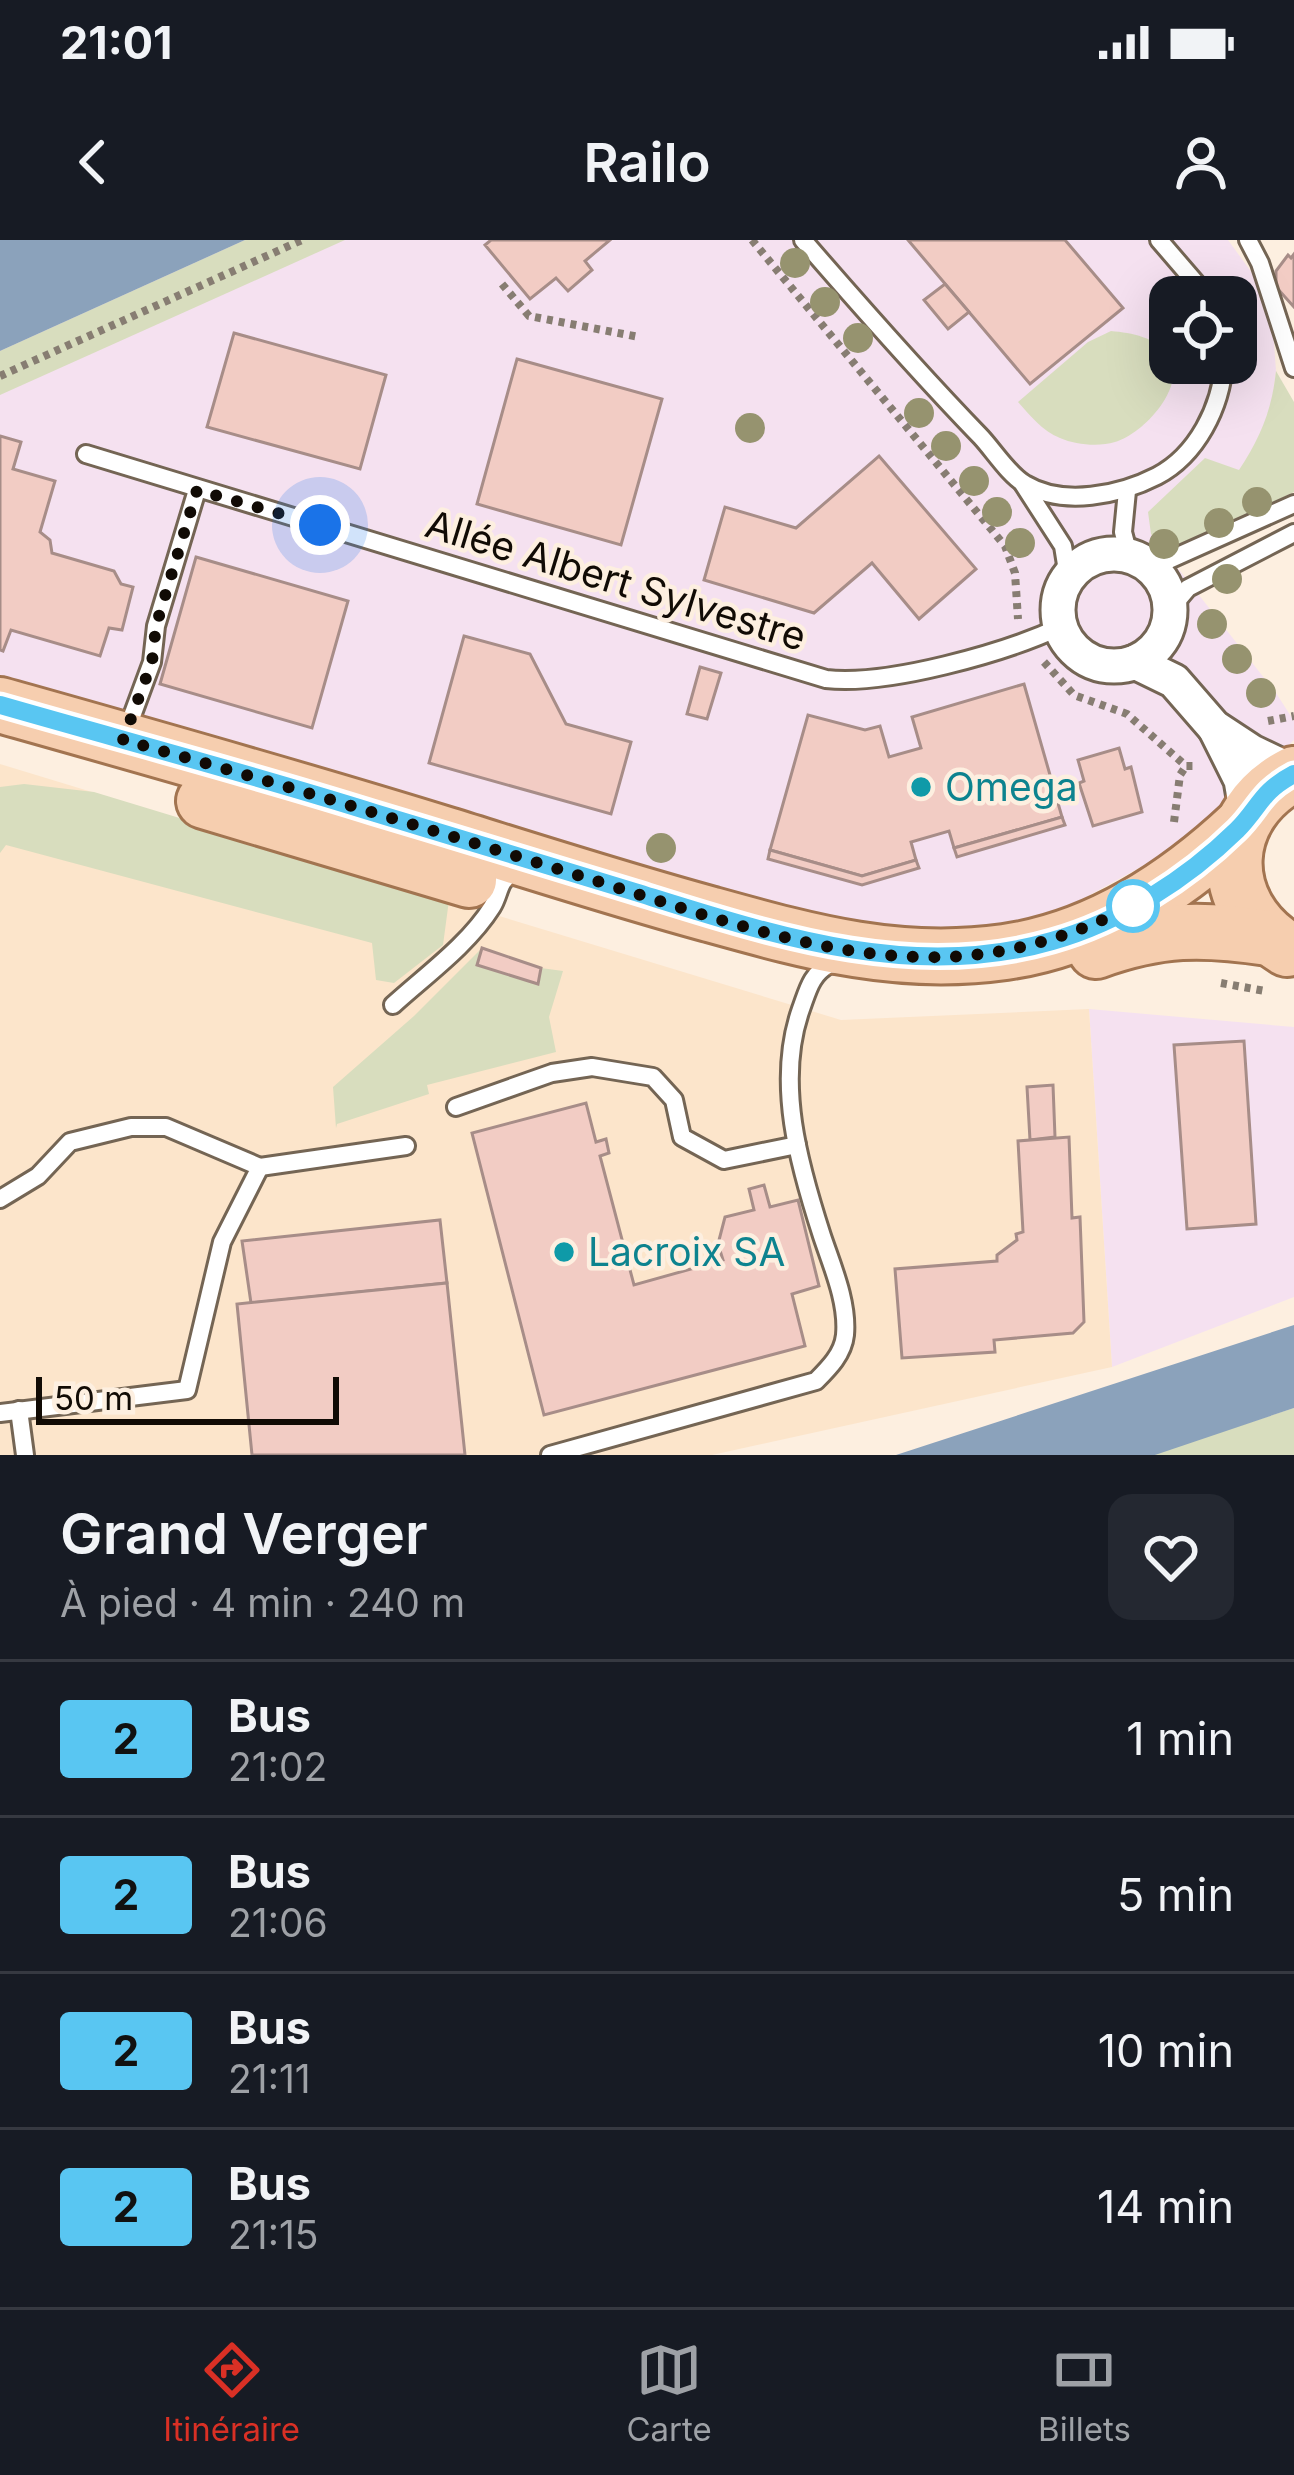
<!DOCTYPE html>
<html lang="fr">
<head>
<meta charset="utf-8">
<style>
  :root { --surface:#171b24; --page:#242831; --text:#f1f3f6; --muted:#9ea1a6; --line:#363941; --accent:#d93025 }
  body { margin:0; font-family:Inter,sans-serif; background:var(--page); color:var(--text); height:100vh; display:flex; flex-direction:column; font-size:45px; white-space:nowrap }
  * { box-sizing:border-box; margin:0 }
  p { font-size:39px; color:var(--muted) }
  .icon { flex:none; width:66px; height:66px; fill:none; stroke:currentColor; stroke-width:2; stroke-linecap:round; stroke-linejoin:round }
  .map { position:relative; height:1215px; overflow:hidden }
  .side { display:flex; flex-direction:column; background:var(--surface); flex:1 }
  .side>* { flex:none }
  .badge { padding:0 24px; border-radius:9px; font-size:42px; line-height:78px }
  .controls { position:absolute; left:1149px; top:36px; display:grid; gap:24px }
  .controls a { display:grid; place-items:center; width:108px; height:108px; border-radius:24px; background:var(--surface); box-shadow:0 12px 48px #0002; font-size:60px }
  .scale { position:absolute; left:36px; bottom:30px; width:303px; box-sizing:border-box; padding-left:12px; border:6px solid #110b05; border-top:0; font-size:33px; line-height:42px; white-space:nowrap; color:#110b05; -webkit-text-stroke:9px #fdefe0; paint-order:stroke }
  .you { position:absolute; width:60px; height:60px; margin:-30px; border:9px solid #fff; border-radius:50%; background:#1a73e8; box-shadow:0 0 0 18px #1a73e833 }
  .map>.badge { position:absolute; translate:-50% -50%; box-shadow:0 0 0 6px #fff }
  .round { display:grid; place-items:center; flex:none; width:126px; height:126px; border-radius:24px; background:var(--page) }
  .overview { display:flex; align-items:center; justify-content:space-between; height:204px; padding:0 60px }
  h1 { font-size:57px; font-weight:600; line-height:90px }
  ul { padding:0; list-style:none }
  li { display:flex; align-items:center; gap:36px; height:156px; padding:0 60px; border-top:3px solid var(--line) }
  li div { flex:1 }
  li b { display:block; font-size:45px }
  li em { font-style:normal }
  li .badge { min-width:132px; font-weight:700; text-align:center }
  .status { display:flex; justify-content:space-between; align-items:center; height:84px; padding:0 60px; background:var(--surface); direction:ltr }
  .status svg { height:33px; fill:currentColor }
  header { display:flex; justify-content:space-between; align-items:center; height:156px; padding:0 60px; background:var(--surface); font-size:54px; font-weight:600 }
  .menu { display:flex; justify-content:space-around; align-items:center; height:168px; border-top:3px solid var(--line); background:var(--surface); font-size:33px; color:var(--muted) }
  .menu a { display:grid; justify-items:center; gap:6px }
  .menu .selected { color:var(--accent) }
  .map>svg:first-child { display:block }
  .commercial { fill:#f5e1f0; fill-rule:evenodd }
  .built { fill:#fce5cb }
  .green { fill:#d8ddbe }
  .water { fill:#8ba2bb }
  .building { fill:#f2ccc4; stroke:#a78d88; stroke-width:3 }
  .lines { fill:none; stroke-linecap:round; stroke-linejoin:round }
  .lane-casing { stroke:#746554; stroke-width:22 }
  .street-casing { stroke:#746554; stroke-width:39 }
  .primary-casing { stroke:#a27450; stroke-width:60 }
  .path { stroke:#877d72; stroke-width:8; stroke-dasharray:6 6; stroke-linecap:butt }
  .lane { stroke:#fff; stroke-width:16 }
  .street { stroke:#fff; stroke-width:33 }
  .primary { stroke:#f6ceaf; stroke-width:54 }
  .tree { fill:#96936f }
  .line-casing { stroke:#fff; stroke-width:27 }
  .line { stroke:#59c6f2; stroke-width:18 }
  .walk { stroke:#110b05; stroke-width:12; stroke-dasharray:0 21.6 }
  .culture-dot { fill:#0f9aa8; stroke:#fdefe0; stroke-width:4.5 }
  .stop-dot { fill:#fff; stroke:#59c6f2; stroke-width:6 }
  .labels { text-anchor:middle; stroke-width:9; stroke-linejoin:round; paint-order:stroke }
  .street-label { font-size:39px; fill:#110b05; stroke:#fdefe0 }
  .culture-label { font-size:39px; fill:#0d838f; stroke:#fdefe0; text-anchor:start }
</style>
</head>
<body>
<div class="status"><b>21:01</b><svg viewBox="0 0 49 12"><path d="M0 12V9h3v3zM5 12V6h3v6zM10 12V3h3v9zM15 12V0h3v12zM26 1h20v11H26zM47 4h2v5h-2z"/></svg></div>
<header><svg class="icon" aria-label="back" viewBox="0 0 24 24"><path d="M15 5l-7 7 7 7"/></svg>Railo<svg class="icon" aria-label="person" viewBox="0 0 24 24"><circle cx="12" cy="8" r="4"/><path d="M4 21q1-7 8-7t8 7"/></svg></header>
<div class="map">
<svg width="1294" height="1215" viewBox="0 0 1294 1215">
  <rect width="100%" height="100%" fill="#fdefe0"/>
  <!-- commercial -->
  <g class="commercial">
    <path d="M245 0H1228L1263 48 1273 90 1276 131 1272 163 1260 198 1239 231 1151 294 1276 453 1294 481V500L1188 601 1057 673 939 716 0 447V111ZM1170 57H1236V123H1170Z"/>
    <polygon points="1089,769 1294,787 1294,1057 1112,1127"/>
  </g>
  <!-- built -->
  <polygon class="built" points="0,524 841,780 1089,769 1112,1127 712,1215 0,1215"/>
  <!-- green -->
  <g class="green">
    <polygon points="245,0 345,0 0,155 0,111"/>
    <path d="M1111 91C1132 93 1156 97 1169 116 1188 145 1144 194 1115 202 1099 207 1076 205 1060 198 1042 191 1030 175 1018 162L1088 102Z"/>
    <path d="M1276 131 1294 162V252L1166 313 1151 294 1148 272 1205 218 1239 230C1260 198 1272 170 1276 131Z"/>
    <polygon points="24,544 94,552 449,660 443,705 394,743 376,740 372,703 6,605 0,613 0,547"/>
    <polygon points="482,708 478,725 537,744 541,728 563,731 549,777 556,812 427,845 429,854 337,884 336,888 333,847 414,776"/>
    <polygon points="1294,1168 1294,1215 1155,1215 1159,1212"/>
  </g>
  <!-- water -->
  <g class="water">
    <polygon points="0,0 245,0 0,111"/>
    <polygon points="1294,1085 1294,1168 1155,1215 896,1215"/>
  </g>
  <!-- building -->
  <g class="building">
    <polygon points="491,0 610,0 585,21 592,30 568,51 556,38 530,59 485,5"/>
    <polygon points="908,0 1065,0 1123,68 1030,144"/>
    <polygon points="1294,14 1294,67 1276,47 1276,31 1288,15 1291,18"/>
    <polygon points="945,44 969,72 948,89 924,60"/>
    <polygon points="234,93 386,135 360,229 207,187"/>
    <polygon points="517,119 662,159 621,305 477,264"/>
    <polygon points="0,196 21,202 13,229 55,241 40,292 50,300 52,313 114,331 121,344 133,347 122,390 109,388 100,416 11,390 3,411 0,410"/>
    <polygon points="879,216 976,329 919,379 872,323 814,373 704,340 725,267 796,288"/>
    <polygon points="196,317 348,361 312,488 160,444"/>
    <polygon points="464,396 530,414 566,484 631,502 611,574 429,523"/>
    <polygon points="700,427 721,433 707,479 687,474"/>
    <polygon points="1024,444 1062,577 954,608 949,591 911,602 916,620 862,636 770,610 808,475 865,490 880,486 889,517 921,508 912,477"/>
    <polygon points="1119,508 1125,529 1131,527 1142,572 1093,586 1079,543 1084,541 1078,520"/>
    <polygon points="1062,577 1065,585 957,617 954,608"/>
    <polygon points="770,610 862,636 916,620 919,628 862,645 768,619"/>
    <polygon points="482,708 541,728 538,744 477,725"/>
    <polygon points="1244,801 1256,984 1187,989 1174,805"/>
    <polygon points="1053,845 1055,897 1030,900 1027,847"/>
    <polygon points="586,863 596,902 606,899 609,913 600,916 634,1045 723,1020 718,1004 725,977 754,970 749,949 764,945 770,967 798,960 819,1046 792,1054 805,1106 544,1175 472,893"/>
    <polygon points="1069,897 1072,978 1080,977 1084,1082 1073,1093 994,1100 995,1112 902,1118 895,1029 997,1021 997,1015 1017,1000 1016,994 1023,992 1018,901"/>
    <polygon points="440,980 447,1043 251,1063 242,1001"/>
    <polygon points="447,1043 465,1215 252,1215 237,1064"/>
  </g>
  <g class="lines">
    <defs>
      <g id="lane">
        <path d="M803 0C861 67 919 133 981 197 994 211 1009 235 1025 244 1063 267 1120 255 1157 236 1197 215 1221 167 1224 123"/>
        <polyline points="1159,0 1208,57"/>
        <polyline points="1248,0 1260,23 1294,128"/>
        <path d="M86 214 826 439C887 446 1004 413 1060 387"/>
        <polyline points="1023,244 1063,306 1068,337"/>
        <polyline points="1127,251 1123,292 1129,315"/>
        <polyline points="1151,328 1294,264"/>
        <polyline points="1171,368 1188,348 1294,293"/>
        <polyline points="125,495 152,422 156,386 197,250"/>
        <path d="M393 765C426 735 468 705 492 667 500 654 498 642 511 634L522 637"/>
        <polyline points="456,867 552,833 592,827 653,837 674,860 682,897 724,920 797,905"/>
        <polyline points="260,927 406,906"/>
        <polyline points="0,959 38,936 70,902 131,887 166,887 260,927 222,1002 187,1150 0,1173"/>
        <polyline points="19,1170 25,1215"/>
        <path d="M550 1215 816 1141C829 1128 843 1114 845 1095 848 1062 832 1026 822 996 799 925 775 842 801 769 808 750 811 734 830 724L839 725"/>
      </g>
      <g id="street">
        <circle cx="1114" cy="370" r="56"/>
        <polyline points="1135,422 1174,441 1214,487 1252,512 1294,532"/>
        <polyline points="1215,488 1241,540 1247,575"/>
      </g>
      <g id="primary">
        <path d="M0 465C149 507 299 549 447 595 534 622 621 650 709 674 810 702 898 727 1005 712 1096 699 1177 646 1242 585"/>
        <polyline points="204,561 469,640"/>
        <path d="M1287 709C1214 664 1218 573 1294 534"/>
        <path d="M1096 711C1160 688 1202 688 1269 698"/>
      </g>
    </defs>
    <!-- lane casing -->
    <use href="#lane" class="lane-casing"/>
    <!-- street casing -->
    <use href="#street" class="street-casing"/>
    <!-- primary casing -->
    <use href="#primary" class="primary-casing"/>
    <!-- path -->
    <g class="path">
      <polyline points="752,0 1005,306 1015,333 1018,379"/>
      <polyline points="502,44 529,76 639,97"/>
      <polyline points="0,136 302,0"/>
      <polyline points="1044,422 1074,455 1127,474 1186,526 1196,526"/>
      <polyline points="1268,481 1294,476"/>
      <polyline points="1174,582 1180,535 1186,526"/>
      <polyline points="1221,743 1265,751"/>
    </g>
    <!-- lane -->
    <use href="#lane" class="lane"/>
    <!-- street -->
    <use href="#street" class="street"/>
    <!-- primary -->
    <use href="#primary" class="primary"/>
  </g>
  <!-- trees -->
  <g class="tree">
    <circle cx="795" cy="23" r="15"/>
    <circle cx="825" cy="62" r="15"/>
    <circle cx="858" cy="98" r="15"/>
    <circle cx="919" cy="173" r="15"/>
    <circle cx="750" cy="188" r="15"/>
    <circle cx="946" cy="206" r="15"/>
    <circle cx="974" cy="241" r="15"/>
    <circle cx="1257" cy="262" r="15"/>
    <circle cx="997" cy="272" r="15"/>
    <circle cx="1219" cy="283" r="15"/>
    <circle cx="1020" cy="303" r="15"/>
    <circle cx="1164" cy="304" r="15"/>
    <circle cx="1227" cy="339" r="15"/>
    <circle cx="1212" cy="384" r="15"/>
    <circle cx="1237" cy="419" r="15"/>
    <circle cx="1261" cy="453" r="15"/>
    <circle cx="661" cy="608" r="15"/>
  </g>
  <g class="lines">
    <defs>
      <path id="line" d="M0 465C125 501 251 534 375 573 462 599 549 626 635 652 770 694 911 742 1052 701 1120 682 1187 639 1237 590 1260 567 1260 552 1294 534"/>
    </defs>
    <!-- line casing -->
    <use href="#line" class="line-casing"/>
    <!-- line -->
    <use href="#line" class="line"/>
    <!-- walk -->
    <path class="walk" d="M320 285 197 250 156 386 152 422 123 500C275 542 426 588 577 635 686 668 808 715 922 717 1001 719 1071 698 1140 662L1133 666"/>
  </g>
  <!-- markers -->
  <g class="culture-dot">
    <circle cx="921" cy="547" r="12"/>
    <circle cx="564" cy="1012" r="12"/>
  </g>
  <circle class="stop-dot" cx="1133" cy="666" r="24"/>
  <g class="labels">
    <!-- street labels -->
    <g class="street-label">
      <text transform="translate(616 340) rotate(17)" y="14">Allée Albert Sylvestre</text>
    </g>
    <!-- culture labels -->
    <g class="culture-label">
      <text x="945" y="561">Omega</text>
      <text x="588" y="1026">Lacroix SA</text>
    </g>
  </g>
</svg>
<div class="controls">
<a><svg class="icon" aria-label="locate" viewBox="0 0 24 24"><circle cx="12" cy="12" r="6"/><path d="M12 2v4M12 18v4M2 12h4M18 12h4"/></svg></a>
</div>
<div class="scale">50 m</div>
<div class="you" style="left:320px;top:285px"></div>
</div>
<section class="side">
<div class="overview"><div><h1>Grand Verger</h1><p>À pied · 4 min · 240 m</p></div><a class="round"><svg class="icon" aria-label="heart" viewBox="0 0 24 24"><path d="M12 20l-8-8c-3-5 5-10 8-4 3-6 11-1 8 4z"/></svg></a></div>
<ul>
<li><span class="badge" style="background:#59c6f2;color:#111">2</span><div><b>Bus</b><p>21:02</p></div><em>1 min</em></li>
<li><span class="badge" style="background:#59c6f2;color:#111">2</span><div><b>Bus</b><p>21:06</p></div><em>5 min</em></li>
<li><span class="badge" style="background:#59c6f2;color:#111">2</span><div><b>Bus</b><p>21:11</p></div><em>10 min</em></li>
<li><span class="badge" style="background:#59c6f2;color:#111">2</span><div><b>Bus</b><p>21:15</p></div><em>14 min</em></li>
</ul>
</section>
<nav class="menu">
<a class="selected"><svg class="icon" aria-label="directions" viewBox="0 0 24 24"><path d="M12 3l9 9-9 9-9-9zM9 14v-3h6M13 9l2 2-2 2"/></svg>Itinéraire</a>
<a><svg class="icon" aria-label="map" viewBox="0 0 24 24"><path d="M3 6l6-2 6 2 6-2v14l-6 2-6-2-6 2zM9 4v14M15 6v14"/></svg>Carte</a>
<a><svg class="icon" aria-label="tickets" viewBox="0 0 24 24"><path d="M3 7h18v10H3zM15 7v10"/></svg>Billets</a>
</nav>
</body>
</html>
